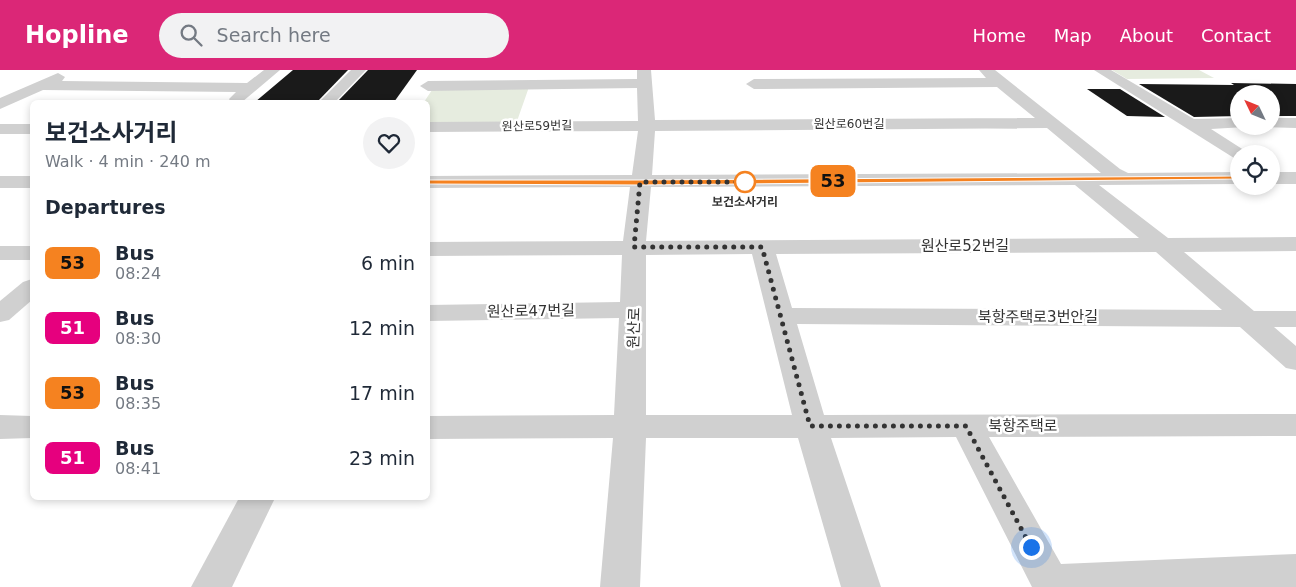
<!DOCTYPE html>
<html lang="en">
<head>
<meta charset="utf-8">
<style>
  :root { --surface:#fff; --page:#f2f2f3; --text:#1f2937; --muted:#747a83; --accent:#db2777 }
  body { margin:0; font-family:"DejaVu Sans","Noto Sans KR",sans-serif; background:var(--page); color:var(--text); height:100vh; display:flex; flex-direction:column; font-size:19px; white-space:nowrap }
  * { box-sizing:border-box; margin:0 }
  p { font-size:16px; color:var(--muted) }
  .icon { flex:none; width:28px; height:28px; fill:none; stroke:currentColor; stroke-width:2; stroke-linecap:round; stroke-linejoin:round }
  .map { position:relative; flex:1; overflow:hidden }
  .side { position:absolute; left:30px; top:30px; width:400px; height:400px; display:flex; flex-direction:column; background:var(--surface); border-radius:8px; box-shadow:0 2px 8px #0003 }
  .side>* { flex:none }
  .badge { padding:0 10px; border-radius:8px; font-size:18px; line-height:32px }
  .needle { width:32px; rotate:313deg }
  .tools { position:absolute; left:1230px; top:15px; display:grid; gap:10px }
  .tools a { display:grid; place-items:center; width:50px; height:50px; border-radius:50%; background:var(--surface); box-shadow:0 2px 8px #0003; font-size:25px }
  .you { position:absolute; width:25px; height:25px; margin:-12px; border:4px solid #fff; border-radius:50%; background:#1a73e8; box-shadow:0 0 0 8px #1a73e833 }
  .map>.badge { position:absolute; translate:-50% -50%; box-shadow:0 0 0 2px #fff }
  h2 { padding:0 15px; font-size:19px; line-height:45px }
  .round { display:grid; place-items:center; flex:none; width:52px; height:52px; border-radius:26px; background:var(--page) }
  .overview { display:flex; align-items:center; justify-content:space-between; height:85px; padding:0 15px }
  h1 { font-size:24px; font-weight:700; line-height:38px }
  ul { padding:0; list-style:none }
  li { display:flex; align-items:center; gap:15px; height:65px; padding:0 15px }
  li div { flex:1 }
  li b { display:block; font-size:19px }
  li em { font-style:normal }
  li .badge { min-width:55px; font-weight:700; text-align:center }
  header { display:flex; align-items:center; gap:30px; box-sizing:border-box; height:70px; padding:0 25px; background:var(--accent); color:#fff }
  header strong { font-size:24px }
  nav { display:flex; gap:28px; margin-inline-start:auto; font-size:18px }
  .search { width:350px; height:45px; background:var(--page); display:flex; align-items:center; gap:12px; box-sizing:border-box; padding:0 18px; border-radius:28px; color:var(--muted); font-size:19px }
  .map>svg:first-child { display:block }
  .green { fill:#e6ecdf }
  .building { fill:#1a1a1a }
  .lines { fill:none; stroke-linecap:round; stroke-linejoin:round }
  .minor { fill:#d0d0d0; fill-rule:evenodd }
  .line { fill:#f58220; stroke:#fff }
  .walk { stroke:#333; stroke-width:5; stroke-dasharray:0 9 }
  .stop-dot { fill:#fff; stroke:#f58220; stroke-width:2.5 }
  .labels { text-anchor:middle; stroke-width:5; stroke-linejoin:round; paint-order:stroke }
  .far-street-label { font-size:12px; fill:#333; stroke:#fff }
  .far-stop-label { font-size:12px; font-weight:bold; fill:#333; stroke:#fff }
  .street-label { font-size:15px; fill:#333; stroke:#fff }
</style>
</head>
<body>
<header>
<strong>Hopline</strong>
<div class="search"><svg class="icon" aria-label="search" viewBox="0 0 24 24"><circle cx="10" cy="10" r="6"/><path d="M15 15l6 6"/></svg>Search here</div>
<nav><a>Home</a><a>Map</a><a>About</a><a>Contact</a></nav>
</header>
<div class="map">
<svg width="1296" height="517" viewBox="0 0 1296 517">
  <rect width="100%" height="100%" fill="#fff"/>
  <!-- green -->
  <g class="green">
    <polygon points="1112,0 1199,0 1214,8 1127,9"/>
    <polygon points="529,17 516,54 428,55 428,32 424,32 432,20"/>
  </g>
  <!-- building -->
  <g class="building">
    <polygon points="293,0 348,0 317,32 255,32"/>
    <polygon points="368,0 417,0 394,32 337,32"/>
    <polygon points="1231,13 1296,14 1296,46 1271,46 1271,24 1239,24 1239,46 1194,47 1139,14 1234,15"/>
    <polygon points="1087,19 1120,19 1165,47 1127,46"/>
  </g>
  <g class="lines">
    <!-- minor -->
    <g class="minor">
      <polygon points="264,0 280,0 242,32 231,32 229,29 236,22 43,20 0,39 0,28 58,3 65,7 62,11 247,13"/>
      <polygon points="351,0 366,0 335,32 319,32"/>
      <path d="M637 0H651L655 50 1035 48 997 17 754 19 746 14 754 9 986 8 979 0H995L1120 99 1128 103 1239 102V114L1099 115 1168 168 1296 167V181L1184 182 1254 241H1296V257H1274L1296 276V300L1286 298 1240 257 797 254 824 345 1296 344V366L989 367 1061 494 1296 484V517H1032L956 367 831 368 881 517H841L798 368H646L640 517H600L613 368 428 369V346L614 345 619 248 428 251V235L620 232 622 185 428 186V172L623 171 630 117 428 118V106L632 105 638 61 428 62V52L638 51 637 18 428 21 420 16 428 11 637 9ZM1047 58 1101 103 652 105 655 61ZM1075 115 1139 168 646 171 651 117ZM1156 182 1222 240 792 238 776 184ZM752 184 792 345H646V185Z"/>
      <polygon points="1094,0 1111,0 1194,49 1239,48 1239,56 1245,57 1211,59 1250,84 1239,84 1239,89 1234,88"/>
      <polygon points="1271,48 1296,48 1296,58 1265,57 1271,56"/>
      <rect x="0" y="54" width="32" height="10"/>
      <rect x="1271" y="102" width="25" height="12"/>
      <rect x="0" y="106" width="32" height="12"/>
      <rect x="0" y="176" width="32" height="14"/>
      <polygon points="32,209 32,230 9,250 0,252 0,231 23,212"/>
      <polygon points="0,345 32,346 32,368 0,369"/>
      <polygon points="239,428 275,428 232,517 191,517"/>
    </g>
  </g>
  <!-- line -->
  <polygon class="line" points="1239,106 1241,109 640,115 428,114 424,112 428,110 640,110"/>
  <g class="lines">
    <!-- walk -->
    <polyline class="walk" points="745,112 640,112 634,177 762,177 810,356 966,356 1031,477"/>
  </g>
  <!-- markers -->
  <circle class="stop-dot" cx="745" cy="112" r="10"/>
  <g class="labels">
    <!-- far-street labels -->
    <g class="far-street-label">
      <text x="849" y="58">원산로60번길</text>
      <text transform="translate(537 56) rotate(-1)" y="4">원산로59번길</text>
    </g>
    <!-- far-stop labels -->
    <g class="far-stop-label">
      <text x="745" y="136">보건소사거리</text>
    </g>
    <!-- street labels -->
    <g class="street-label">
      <text x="965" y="181">원산로52번길</text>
      <text transform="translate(531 241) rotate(-1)" y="5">원산로47번길</text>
      <text x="1038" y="252">북항주택로3번안길</text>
      <text transform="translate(634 258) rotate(-88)" y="5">원산로</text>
      <text x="1023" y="361">북항주택로</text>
    </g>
  </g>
</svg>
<div class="tools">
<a><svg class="needle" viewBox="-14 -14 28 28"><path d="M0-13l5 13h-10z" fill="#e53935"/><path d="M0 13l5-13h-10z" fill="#747a83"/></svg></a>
<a><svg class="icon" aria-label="locate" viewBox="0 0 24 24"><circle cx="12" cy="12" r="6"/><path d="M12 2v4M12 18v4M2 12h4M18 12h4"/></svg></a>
</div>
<div class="you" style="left:1031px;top:477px"></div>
<b class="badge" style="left:833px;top:111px;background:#f58220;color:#111">53</b>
<section class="side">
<div class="overview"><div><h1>보건소사거리</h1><p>Walk · 4 min · 240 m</p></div><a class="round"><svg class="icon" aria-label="heart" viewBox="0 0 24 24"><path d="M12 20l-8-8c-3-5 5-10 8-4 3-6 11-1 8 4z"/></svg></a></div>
<h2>Departures</h2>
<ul>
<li><span class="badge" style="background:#f58220;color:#111">53</span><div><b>Bus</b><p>08:24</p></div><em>6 min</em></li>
<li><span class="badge" style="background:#e6007e;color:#fff">51</span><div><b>Bus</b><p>08:30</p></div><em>12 min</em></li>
<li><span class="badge" style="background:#f58220;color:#111">53</span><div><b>Bus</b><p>08:35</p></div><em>17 min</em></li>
<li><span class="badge" style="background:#e6007e;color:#fff">51</span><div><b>Bus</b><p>08:41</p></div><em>23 min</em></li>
</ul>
</section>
</div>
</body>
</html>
